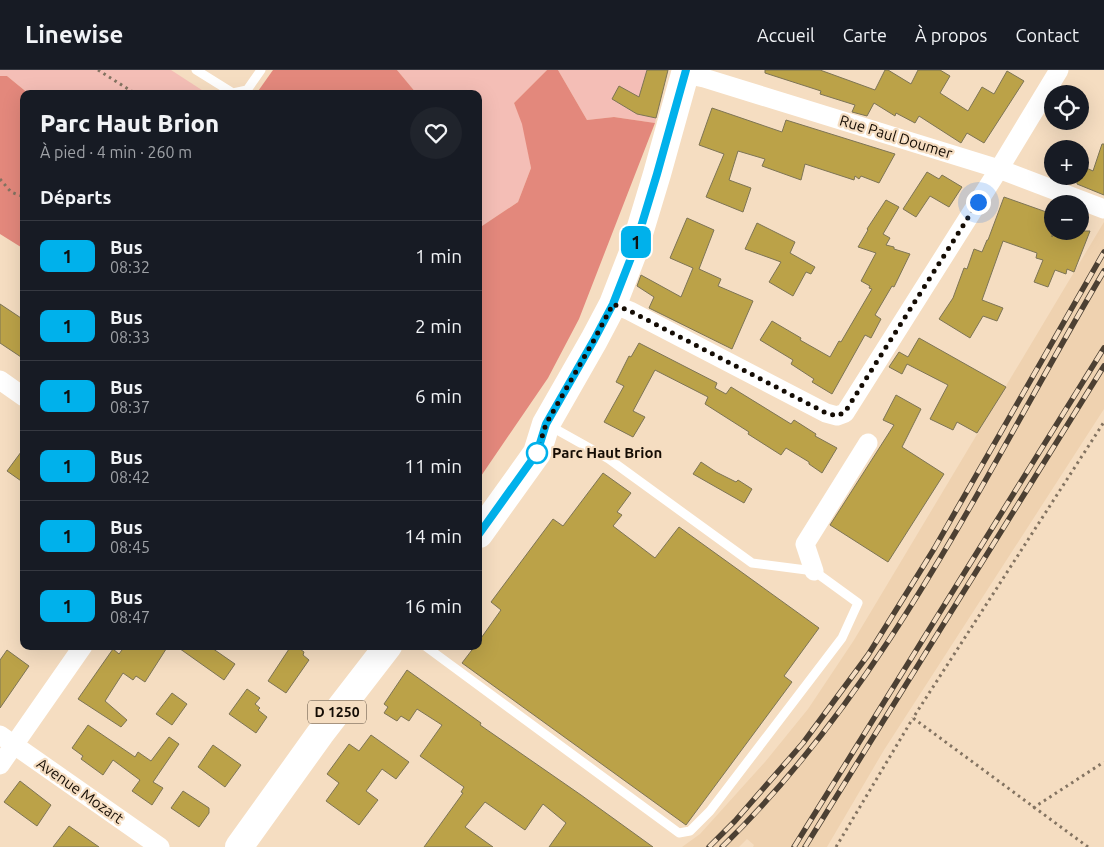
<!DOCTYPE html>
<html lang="fr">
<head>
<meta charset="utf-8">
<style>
  :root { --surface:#171b24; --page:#20242c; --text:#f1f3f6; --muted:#9ea1a6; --line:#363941 }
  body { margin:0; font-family:Ubuntu,sans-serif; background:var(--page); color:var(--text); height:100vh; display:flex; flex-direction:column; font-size:19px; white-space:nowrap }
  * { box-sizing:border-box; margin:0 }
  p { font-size:16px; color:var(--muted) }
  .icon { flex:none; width:28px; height:28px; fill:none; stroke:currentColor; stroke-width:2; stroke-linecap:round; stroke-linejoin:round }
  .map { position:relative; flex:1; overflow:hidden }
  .sheet { position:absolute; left:20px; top:20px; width:462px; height:560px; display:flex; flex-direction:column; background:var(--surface); border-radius:10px; box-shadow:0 5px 20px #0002 }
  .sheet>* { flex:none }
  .badge { padding:0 10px; border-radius:8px; font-size:18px; line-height:32px }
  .buttons { position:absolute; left:1044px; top:15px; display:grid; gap:10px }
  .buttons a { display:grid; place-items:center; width:45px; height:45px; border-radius:50%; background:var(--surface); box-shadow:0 5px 20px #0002; font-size:25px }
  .you { position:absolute; width:25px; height:25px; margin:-12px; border:4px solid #fff; border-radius:50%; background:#1a73e8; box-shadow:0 0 0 8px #1a73e833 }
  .map>.badge { position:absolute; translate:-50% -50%; box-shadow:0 0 0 2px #fff }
  h2 { padding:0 20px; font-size:19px; line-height:45px }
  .round { display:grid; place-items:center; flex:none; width:52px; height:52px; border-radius:26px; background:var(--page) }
  .headline { display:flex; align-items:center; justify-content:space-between; height:85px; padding:0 20px }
  h1 { font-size:24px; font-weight:800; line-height:38px }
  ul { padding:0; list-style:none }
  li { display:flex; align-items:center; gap:15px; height:70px; padding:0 20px; border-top:1px solid var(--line) }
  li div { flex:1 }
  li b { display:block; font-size:19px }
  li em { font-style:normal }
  li .badge { min-width:55px; font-weight:700; text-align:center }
  header { display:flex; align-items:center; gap:30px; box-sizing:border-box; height:70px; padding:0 25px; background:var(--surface); border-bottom:1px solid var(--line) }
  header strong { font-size:24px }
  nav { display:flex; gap:28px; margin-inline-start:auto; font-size:18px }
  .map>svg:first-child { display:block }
  .built { fill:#efd2b0 }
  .green { fill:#f4beb6 }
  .forest { fill:#e3887c }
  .building { fill:#bba248; stroke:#7d7455 }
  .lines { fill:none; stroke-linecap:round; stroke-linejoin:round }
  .path { stroke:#837361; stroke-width:3; stroke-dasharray:2.5 4; stroke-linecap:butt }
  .service { stroke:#fff; stroke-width:9 }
  .minor { stroke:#fff; stroke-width:19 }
  .primary { stroke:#fff; stroke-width:28 }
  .rail-casing { stroke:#4c4033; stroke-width:5.5 }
  .rail { stroke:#f5ddc1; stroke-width:4; stroke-dasharray:11; stroke-linecap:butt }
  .line-casing { stroke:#fff; stroke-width:11 }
  .line { stroke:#00b1eb; stroke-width:8 }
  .walk { stroke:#140c04; stroke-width:5; stroke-dasharray:0 9 }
  .stop-dot { fill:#fff; stroke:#00b1eb; stroke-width:2.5 }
  .labels { text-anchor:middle; stroke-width:4.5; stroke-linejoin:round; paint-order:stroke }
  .shield { fill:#f5ddc1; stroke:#584b3d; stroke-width:1 }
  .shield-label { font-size:14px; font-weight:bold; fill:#140c04 }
  .street-label { font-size:15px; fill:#140c04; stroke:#f5ddc1 }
  .stop-label { font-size:15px; font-weight:bold; fill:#140c04; stroke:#f5ddc1; text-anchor:start }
</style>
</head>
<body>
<header>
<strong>Linewise</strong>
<nav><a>Accueil</a><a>Carte</a><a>À propos</a><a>Contact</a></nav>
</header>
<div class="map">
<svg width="1104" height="777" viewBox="0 0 1104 777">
  <rect width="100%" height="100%" fill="#f5ddc1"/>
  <!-- built -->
  <polygon class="built" points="1104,152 1104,339 884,680 827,777 753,777 754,775 747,769 739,777 682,777 700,764 765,692 808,639 854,570"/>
  <!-- green -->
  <g class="green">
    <polygon points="0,0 171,0 208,24 29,24 7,6 0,6"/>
    <polygon points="397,0 547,0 514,33 523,54 531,98 518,132 479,158 479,24 417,24"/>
    <polygon points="558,0 647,0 639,28 619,17 612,29 637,44 656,48 655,53 614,47 587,50"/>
  </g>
  <!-- forest -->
  <g class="forest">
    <polygon points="273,0 397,0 417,24 256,24"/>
    <polygon points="547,0 558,0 587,50 614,47 655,53 579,249 548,308 479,409 479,158 518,132 531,98 522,54 514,33"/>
    <polygon points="0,6 7,6 29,24 24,24 24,179 0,164"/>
  </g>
  <!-- building -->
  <g class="building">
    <polygon points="647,0 668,0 656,48 637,44 612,29 619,16 639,27"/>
    <polygon points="765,0 820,0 875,20 885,0 888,0 911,14 918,0 940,0 950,6 940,23 968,41 982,17 994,24 1007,1 1024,11 984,73 967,63 961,73 919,46 915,53 896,43 895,46 874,33 867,46 852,42 855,35 820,24 821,21 765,3"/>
    <polygon points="712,38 782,62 786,50 895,84 879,113 861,106 859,109 855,106 854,110 805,94 801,110 762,96 765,89 738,81 729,110 751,118 743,142 706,127 724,84 699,75"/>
    <polygon points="1102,74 1104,74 1104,125 1077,114 1077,108 1078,106 1080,106 1082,96 1093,101"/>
    <polygon points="927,102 939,109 942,105 962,117 949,137 930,126 916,147 903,139"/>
    <polygon points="1004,127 1052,144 1052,167 1055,161 1090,161 1074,202 1067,199 1066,204 1055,200 1048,217 1034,212 1043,190 1036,188 1037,183 1003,171 982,230 1003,238 997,251 983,246 970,268 939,249 953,228 964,198 967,199 974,179 982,182 987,170 988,170"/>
    <polygon points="886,130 899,137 883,164 890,168 886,175 894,177 894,179 910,184 894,217 892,216 875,245 881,249 871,268 865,265 832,324 812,312 814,309 791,294 793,290 760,270 772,251 801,268 800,270 830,287 839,271 841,272 872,219 869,218 870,216 861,211 876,183 858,177 868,160 867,159"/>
    <polygon points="687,148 714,160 699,199 721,209 718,216 753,231 732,279 649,238 654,227 637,216 641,205 681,227 693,198 670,188"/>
    <polygon points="757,153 795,172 790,183 815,197 811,204 806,202 793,226 769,212 781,192 745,179"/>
    <polygon points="0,234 24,250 24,289 0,273"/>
    <polygon points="919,268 1006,317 977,363 957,352 953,360 930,349 948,315 907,294 902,304 889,297 899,282 908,287"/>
    <polygon points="639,273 717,313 715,318 726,324 731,317 791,354 794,350 816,364 815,366 837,378 822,403 809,394 809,392 786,378 781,385 748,364 749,362 705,334 708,327 655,300 633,341 645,347 633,367 604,352 624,316 616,312 629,286 631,287"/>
    <polygon points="896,325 921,339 902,377 944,404 888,492 830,455 894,355 883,350"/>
    <polygon points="24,378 24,413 7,401"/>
    <polygon points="701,392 716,402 736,412 738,410 752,419 744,433 693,404"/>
    <polygon points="603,403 631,423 617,442 622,445 613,456 655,488 679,457 819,558 784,606 792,612 686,755 462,593 475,576 479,576 479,571 501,540 491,532 553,449 563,456"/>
    <polygon points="125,576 168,576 145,612 136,606 133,610 123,603 105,631 127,650 121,657 78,629 113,579 119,584"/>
    <polygon points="176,576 209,576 235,594 224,610"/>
    <polygon points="291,576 296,576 304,582 303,585 309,590 286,623 268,611"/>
    <polygon points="7,580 29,596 0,638 0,590"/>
    <polygon points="407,600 481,653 480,655 581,725 653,777 549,777 566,753 543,734 525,760 485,732 465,757 493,777 424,777 463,723 461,722 464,717 420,686 442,655 417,639 409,651 401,646 397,651 384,643 388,637 384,634"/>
    <polygon points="247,619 260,628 255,634 260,638 258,640 267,647 256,663 229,644"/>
    <polygon points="172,623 187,634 172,655 156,644"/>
    <polygon points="88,655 135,687 138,682 151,691 169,667 179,674 153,712 163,718 152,735 132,721 140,710 113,690 103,705 81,689 83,686 72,678"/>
    <polygon points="371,665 409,692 396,709 382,699 366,721 378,730 359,755 326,731 339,713 327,704 349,674 359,681"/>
    <polygon points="213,675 241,695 225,717 198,697"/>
    <polygon points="20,711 51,735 37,756 4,732"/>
    <polygon points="183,721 209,738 209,743 199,757 171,738"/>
    <polygon points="69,756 99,777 53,777"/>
  </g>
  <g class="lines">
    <!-- path -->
    <g class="path">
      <polyline points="98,0 136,24"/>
      <polyline points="0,109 11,122 24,127"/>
      <polyline points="1033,738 1104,692"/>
      <polyline points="836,777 913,648"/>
      <polyline points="1088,777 913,648 1104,352"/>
    </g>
    <!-- service -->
    <g class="service">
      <polyline points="196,0 233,23 247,20 261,0"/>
      <polyline points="425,576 679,763 690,761 710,741 842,568 858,533 814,501 752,493 609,389 550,356"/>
    </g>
    <!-- minor -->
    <g class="minor">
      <polyline points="685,4 704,8 999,99 1104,139"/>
      <polyline points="613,234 630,241 826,343 837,346 845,343 999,99 1059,0"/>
      <polyline points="0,310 24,327"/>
      <polyline points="814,501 805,474 868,373"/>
      <polyline points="0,665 160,777"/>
      <polyline points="0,695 83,576"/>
    </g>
    <!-- primary -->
    <g class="primary">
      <polyline points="479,464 537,383 546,354 594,270 613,234 634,180 657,104 686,0"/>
      <polyline points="239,777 320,664 388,576"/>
    </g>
    <defs>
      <g id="rail">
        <polyline points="709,777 735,751 803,673 868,585 934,479 1104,182"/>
        <path d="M722 777C888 616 988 397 1104 201"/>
        <polyline points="794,777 1104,278"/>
        <polyline points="805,777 1104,296"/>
      </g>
    </defs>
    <!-- rail casing -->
    <use href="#rail" class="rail-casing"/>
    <!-- rail -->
    <use href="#rail" class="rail"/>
  </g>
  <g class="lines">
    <defs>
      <polyline id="line" points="479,464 537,383 546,354 594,270 613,234 634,180 657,104 686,0"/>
    </defs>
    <!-- line casing -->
    <use href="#line" class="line-casing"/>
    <!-- line -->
    <use href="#line" class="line"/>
    <!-- walk -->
    <polyline class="walk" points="537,383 546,354 594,270 613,234 630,241 826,343 837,346 845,342 978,132"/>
  </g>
  <!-- markers -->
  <circle class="stop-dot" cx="537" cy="383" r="10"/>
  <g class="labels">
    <!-- shield labels -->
    <rect class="shield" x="308" y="630.5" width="58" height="23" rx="4"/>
    <g class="shield-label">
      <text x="337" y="647">D 1250</text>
    </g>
    <!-- street labels -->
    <g class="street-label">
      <text transform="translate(896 67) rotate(17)" y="5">Rue Paul Doumer</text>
      <text transform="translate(80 721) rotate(35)" y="5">Avenue Mozart</text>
    </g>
    <!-- stop labels -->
    <g class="stop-label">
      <text x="552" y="388">Parc Haut Brion</text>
    </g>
  </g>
</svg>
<div class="buttons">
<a><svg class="icon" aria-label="locate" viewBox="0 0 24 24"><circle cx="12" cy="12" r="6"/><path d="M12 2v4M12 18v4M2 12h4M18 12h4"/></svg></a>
<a>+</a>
<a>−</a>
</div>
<div class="you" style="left:978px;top:132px"></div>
<b class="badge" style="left:636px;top:172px;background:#00b1eb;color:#111">1</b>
<section class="sheet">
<div class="headline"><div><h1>Parc Haut Brion</h1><p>À pied · 4 min · 260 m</p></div><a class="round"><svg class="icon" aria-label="heart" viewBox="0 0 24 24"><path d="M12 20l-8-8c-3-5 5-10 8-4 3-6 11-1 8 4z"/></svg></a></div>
<h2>Départs</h2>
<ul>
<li><span class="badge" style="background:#00b1eb;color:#111">1</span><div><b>Bus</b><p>08:32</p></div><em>1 min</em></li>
<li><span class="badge" style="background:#00b1eb;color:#111">1</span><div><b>Bus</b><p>08:33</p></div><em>2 min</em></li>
<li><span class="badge" style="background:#00b1eb;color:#111">1</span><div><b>Bus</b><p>08:37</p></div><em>6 min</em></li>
<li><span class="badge" style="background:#00b1eb;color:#111">1</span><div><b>Bus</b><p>08:42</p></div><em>11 min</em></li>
<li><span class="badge" style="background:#00b1eb;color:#111">1</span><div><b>Bus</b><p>08:45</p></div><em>14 min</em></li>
<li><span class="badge" style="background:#00b1eb;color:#111">1</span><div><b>Bus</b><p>08:47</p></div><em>16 min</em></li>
</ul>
</section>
</div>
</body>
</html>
